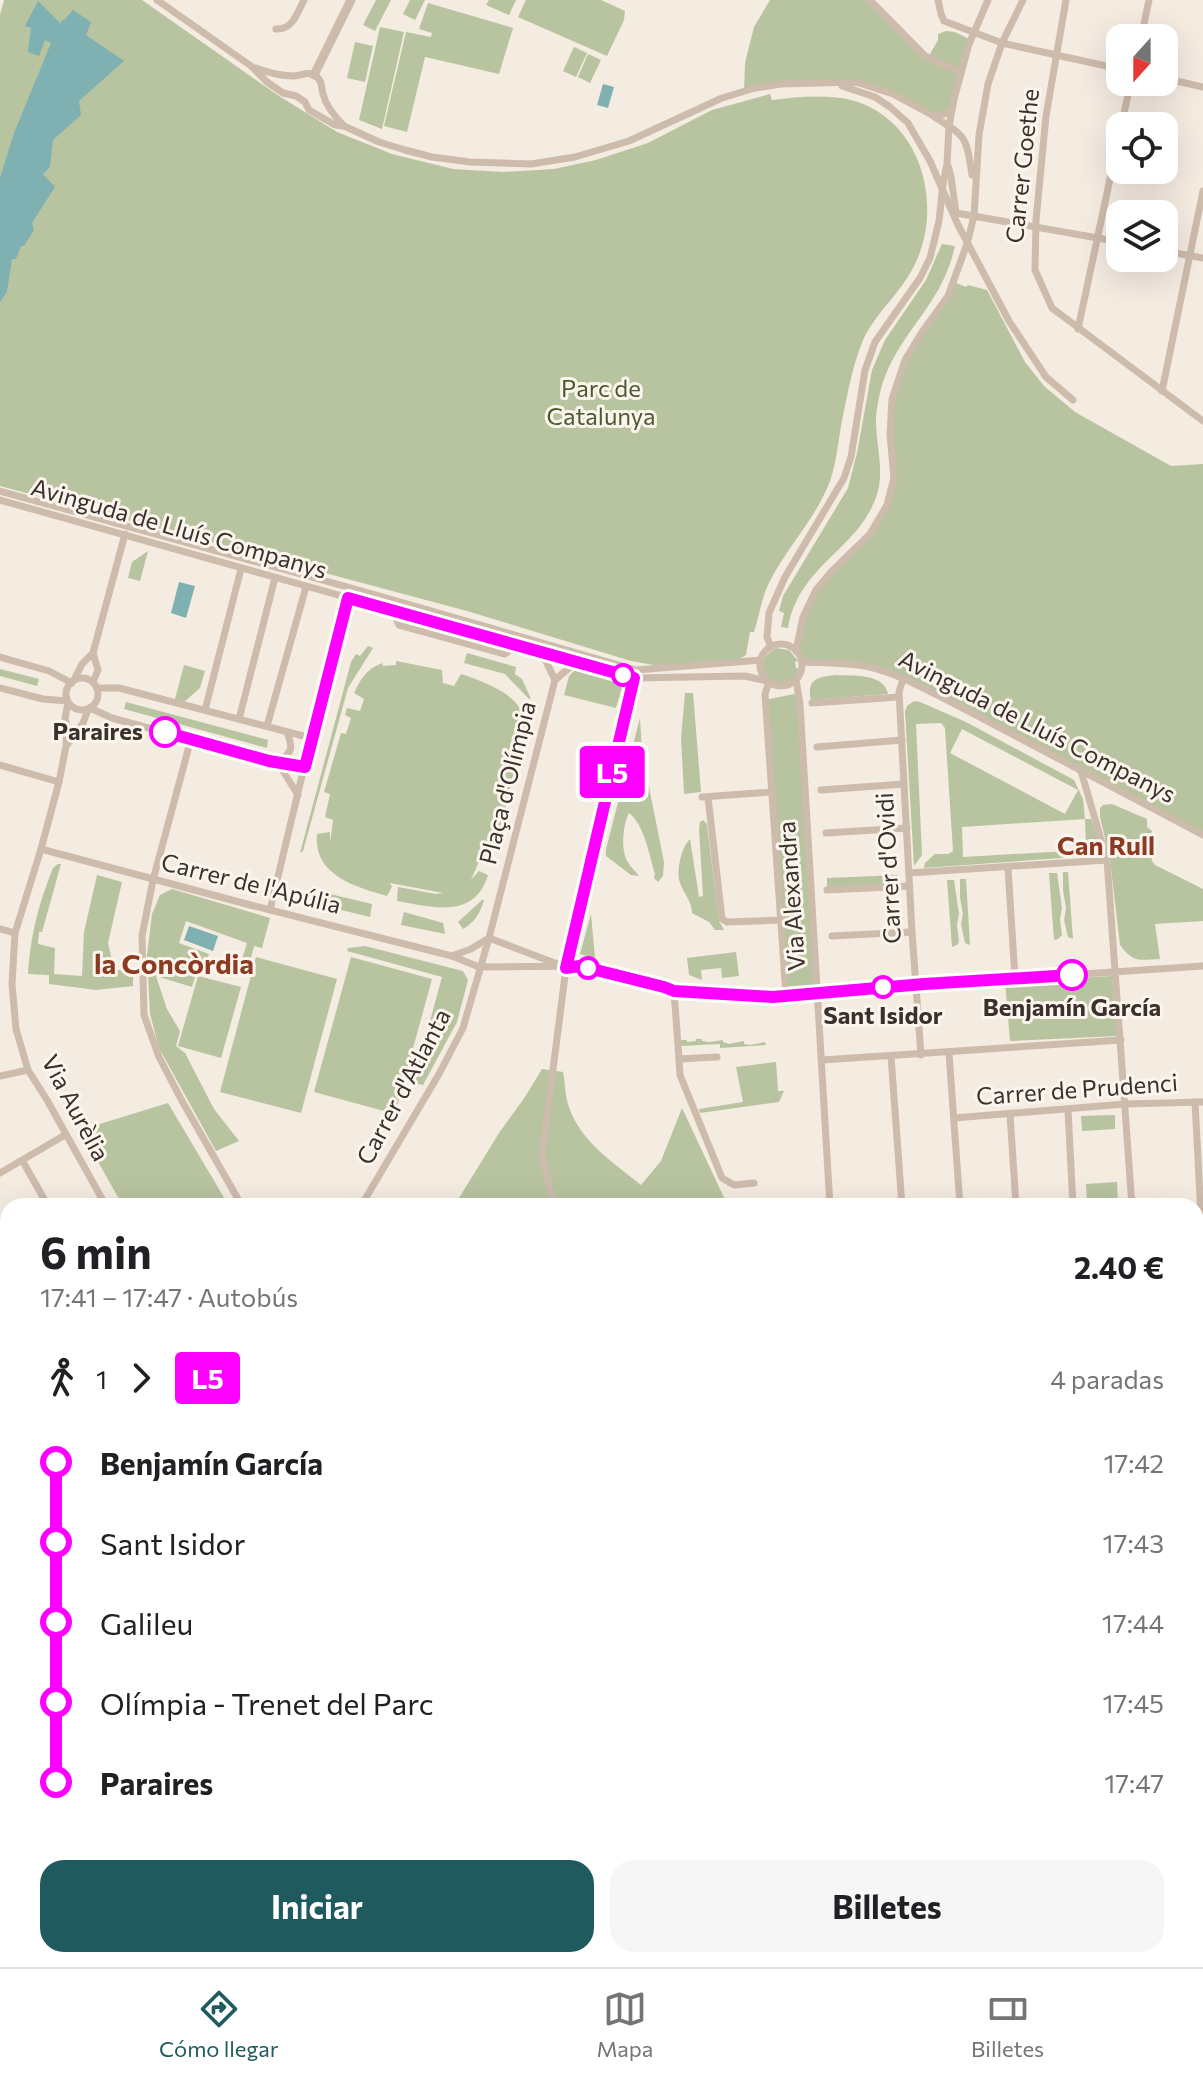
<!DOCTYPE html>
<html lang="es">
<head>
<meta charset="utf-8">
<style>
  :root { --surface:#fff; --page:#f6f6f6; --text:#202124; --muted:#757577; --line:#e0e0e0; --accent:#1f5a5e }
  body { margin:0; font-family:Commissioner,sans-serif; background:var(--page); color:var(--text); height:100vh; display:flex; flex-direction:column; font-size:30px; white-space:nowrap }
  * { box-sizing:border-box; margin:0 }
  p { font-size:26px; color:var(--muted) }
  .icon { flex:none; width:44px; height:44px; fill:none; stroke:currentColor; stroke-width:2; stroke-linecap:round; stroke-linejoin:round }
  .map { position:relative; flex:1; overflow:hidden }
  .drawer { position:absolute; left:0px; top:1198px; width:1204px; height:770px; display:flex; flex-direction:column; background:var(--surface); border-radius:24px 24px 0 0; box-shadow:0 8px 32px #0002 }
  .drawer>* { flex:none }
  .badge { padding:0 16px; border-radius:6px; font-size:28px; line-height:52px }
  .needle { width:52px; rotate:201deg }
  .controls { position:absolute; left:1106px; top:24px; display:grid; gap:16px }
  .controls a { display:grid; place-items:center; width:72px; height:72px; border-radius:16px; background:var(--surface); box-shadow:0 8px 32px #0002; font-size:40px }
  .map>.badge { position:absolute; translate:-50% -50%; box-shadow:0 0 0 4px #fff }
  .legs { display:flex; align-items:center; gap:12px; height:88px; padding:0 40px; font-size:26px }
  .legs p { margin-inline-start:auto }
  .summary { display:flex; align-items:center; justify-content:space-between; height:136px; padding:0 40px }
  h1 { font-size:44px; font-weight:700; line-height:60px }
  .action { display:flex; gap:16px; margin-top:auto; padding:16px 40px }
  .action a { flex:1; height:92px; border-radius:24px; background:var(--accent); color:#fff; font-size:32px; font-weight:700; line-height:92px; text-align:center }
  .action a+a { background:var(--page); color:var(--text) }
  ul { padding:0 40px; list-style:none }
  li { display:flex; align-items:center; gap:28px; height:80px; font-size:30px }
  li i { display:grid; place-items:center; width:12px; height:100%; margin:0 10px; background:currentColor }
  li i::after { content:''; width:20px; height:20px; margin:-10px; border:6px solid; border-radius:50%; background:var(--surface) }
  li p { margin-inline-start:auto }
  li:first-child i { background:linear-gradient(#0000 50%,currentColor 0) }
  li:last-child i { background:linear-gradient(currentColor 50%,#0000 0) }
  .dock { display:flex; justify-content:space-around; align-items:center; height:112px; border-top:2px solid var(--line); background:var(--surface); font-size:22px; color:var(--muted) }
  .dock a { display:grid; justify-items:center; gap:4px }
  .dock .current { color:var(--accent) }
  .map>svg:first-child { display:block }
  .green { fill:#b8c4a0; fill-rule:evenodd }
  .water { fill:#7fb0b2 }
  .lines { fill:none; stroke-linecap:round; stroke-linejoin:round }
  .minor { stroke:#cdbbac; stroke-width:7 }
  .tertiary { stroke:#cdbbac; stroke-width:9 }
  .secondary { stroke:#a18a7d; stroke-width:10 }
  .line-1-casing { stroke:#fff; stroke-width:18 }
  .line-1 { stroke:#fe00ff; stroke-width:12 }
  .stop-1-dot { fill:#fff; stroke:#fe00ff; stroke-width:4 }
  .labels { text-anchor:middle; stroke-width:6; stroke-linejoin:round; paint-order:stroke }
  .street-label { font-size:24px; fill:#3b302b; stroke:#fbf5ee }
  .park-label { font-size:24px; fill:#4a5a2e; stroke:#fbf5ee }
  .stop-label { font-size:24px; font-weight:bold; fill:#3b302b; stroke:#fbf5ee }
  .neighbourhood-label { font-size:26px; font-weight:bold; fill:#8c3b22; stroke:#fbf5ee }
  .quarter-label { font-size:28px; font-weight:bold; fill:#8c3b22; stroke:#fbf5ee }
</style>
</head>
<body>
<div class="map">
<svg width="1203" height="1967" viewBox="0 0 1203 1967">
  <rect width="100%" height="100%" fill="#f4ebe1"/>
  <!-- green -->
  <g class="green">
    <path d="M4 0H142L279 96 337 132 392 154 453 169 503 172 554 169 596 160 648 143 712 110 770 94 772 100C797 97 825 94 851 100 921 118 944 205 915 264 901 294 873 314 861 345 852 369 847 396 842 421 838 441 837 461 830 481 816 519 785 549 768 585 761 600 759 617 754 632H750L746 655 739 659 659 666 631 661 467 611 0 486V15Z"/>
    <polygon points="376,0 391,0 375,31 363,25"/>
    <polygon points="410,0 425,0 415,20 403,14"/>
    <polygon points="489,0 516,0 509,15 486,5"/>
    <polygon points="526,0 601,0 625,11 624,20 607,56 518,17"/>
    <polygon points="770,0 870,0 925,56 960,72 951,112 939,115 873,87 806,82 744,91 745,63 754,27"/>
    <polygon points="428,3 513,28 499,74 425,57 407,132 384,126 406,32 431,37 432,33 419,29"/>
    <polygon points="380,27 404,32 382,129 359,120"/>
    <polygon points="946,31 955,32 969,39 959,68 939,61 930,54 938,40 938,34"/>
    <polygon points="355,42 373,46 365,82 347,78"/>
    <polygon points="574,47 587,53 576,77 563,71"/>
    <polygon points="588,54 601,60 590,83 578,77"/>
    <path d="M942 244 955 246C953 254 951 262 948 269 934 307 901 336 886 374 881 385 876 409 876 421 876 447 886 474 875 500 855 551 799 566 788 628L781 627 784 613 779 611 783 596 848 488 857 453 872 370 885 340 926 280Z"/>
    <polygon points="954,282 966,287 968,285 987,290 1025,362 1044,386 1075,412 1171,466 1203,464 1203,835 883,671 802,662 796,651 803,617 816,590 870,534 887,505 894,478 892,399 905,360"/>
    <polygon points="148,551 140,581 128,578 132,562"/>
    <polygon points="368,646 373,648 348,688 303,851 300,853 351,662 356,654 360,656"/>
    <path d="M776 648 789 650 798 661 795 662 796 668 799 669C784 704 742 667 776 648Z"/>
    <polygon points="467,653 516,667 515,674 522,679 531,699 529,699 505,674 464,663"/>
    <path d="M396 661 442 670 443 683 454 686 461 674C490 684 534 699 523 737L513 739 512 736 510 755 517 758 504 815 489 858 481 857 471 880 479 871 488 875C474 920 433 907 397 901L398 887 436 894 443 893 390 883 392 887 387 896C355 887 313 875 317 834L330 832V843L333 820 325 817 330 794 324 792 341 733 346 734 351 718 345 715 347 708 360 711 364 699 354 693C361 678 367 669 382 663L383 666 396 665Z"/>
    <polygon points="184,665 205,671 200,688 184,702 175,699"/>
    <polygon points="0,669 39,679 37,686 0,676"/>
    <polygon points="576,669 623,684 616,708 564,695 569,676"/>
    <path d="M835 675C853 676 884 673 888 694L811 700C806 679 818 677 835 675Z"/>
    <polygon points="685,693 693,693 701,792 684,794 681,738"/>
    <polygon points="799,693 818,993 786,996 765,700"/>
    <path d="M914 701 920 702 966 722 1074 780 1083 799 1085 819H1091L1104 855 924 868 925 863 935 854H948L953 851 945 728 941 723 916 724 922 855 914 866 905 711 907 706ZM962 729 1078 790 1065 814 950 753ZM1085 819 1086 850 963 857 962 827Z"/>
    <polygon points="126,702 268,740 267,748 124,709"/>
    <path d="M640 718 642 752 664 862 663 876 658 882 654 878 655 874C649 855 645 826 629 813 623 824 621 847 626 859 629 865 635 871 639 876L631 875 606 856V849Z"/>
    <path d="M1112 804 1147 819V827L1152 831 1145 852 1151 856 1152 861 1155 865 1203 889V921L1155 924 1160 959C1139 960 1133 963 1120 945L1110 860 1100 817V808L1103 805Z"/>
    <path d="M703 820 707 824 719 921 724 930H715L709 922 692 913C692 901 684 894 680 883 676 871 681 848 690 839L699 897 703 896 699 829 700 822Z"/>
    <path d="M58 864H61L42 932H39L38 944 55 948 54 974 82 976 84 932 97 875 122 882 108 943 114 969 133 973V986L96 990 49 984V975L28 974C31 933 38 906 53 868Z"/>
    <polygon points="1063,872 1068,872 1073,939 1068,937 1064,920 1066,908 1063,890"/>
    <polygon points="1049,873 1057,873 1062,908 1060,919 1062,935 1058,939 1054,940"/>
    <polygon points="898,875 899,885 827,890 827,878"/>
    <polygon points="960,879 966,879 970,945 965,943 961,924 963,914 960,898"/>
    <polygon points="947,880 954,880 959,914 957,925 959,942 957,945 952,947"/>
    <polygon points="172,889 270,918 262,948 254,946 250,962 242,959 247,943 186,921 179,943 209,954 204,969 198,968 192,987 156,976 167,1009 180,1031 176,1046 185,1053 214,1109 239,1141 216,1151 159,1048 150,1014 147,955 152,914 160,895"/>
    <polygon points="326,893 372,904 370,917 329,907 320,901"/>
    <path d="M482 900H484C480 913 475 922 463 929L458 922Z"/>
    <polygon points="404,912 443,923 445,934 401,925"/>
    <polygon points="591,914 595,958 580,954"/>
    <polygon points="365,946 463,971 468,980 457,1022 423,1085 413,1083 442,977 347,951 348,948"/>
    <polygon points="736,952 739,976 722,978 721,968 701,970 702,980 689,975 687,958"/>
    <polygon points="256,957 337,979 301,1113 220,1092"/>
    <polygon points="351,957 432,979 395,1114 314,1092"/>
    <polygon points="198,976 241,987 221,1058 178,1046"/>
    <polygon points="1112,976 1117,1036 1010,1041 1005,982"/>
    <polygon points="696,1039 702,1039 702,1041 709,1042 723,1040 723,1042 729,1044 744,1041 744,1044 750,1045 765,1042 766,1045 720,1048 720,1044 681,1046 680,1040 687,1040 687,1042 696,1041"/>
    <polygon points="776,1062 778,1091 784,1091 779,1102 700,1113 699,1109 743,1102 736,1067"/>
    <path d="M542 1069 563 1072C565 1082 565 1094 568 1104 579 1141 613 1162 641 1185L661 1161 682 1108 728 1206H454L499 1133 525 1097Z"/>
    <polygon points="168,1103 229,1206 123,1206 80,1130"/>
    <polygon points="1115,1115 1115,1129 1082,1131 1081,1116"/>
    <polygon points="1117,1182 1118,1206 1087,1206 1086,1184"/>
    <polygon points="8,1423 8,1512 0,1498 0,1428"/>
    <polygon points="1203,1608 1203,1967 1196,1967 1196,1616"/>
    <polygon points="21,1960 63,1960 64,1967 23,1967"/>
    <polygon points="858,1960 1021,1960 1021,1967 861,1967"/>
  </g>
  <!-- water -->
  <g class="water">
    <polygon points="38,1 61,24 61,21 65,19 73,10 91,22 86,35 124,61 79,101 81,115 53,140 50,167 43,174 55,187 32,223 34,230 24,246 21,246 16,259 12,259 7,292 0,302 0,178 14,133 51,43 45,40 39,56 28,52 31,28 25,26"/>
    <polygon points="603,84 614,87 608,108 597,105"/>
    <polygon points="179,582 195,586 186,618 171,613"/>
    <polygon points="189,926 218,936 213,951 184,940"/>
  </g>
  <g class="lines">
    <!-- minor -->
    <g class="minor">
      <polyline points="157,0 251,66 267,82 283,93 296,96 305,102 309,110 335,125 344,126 379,142 405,150 432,157 470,162 531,164 575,157 629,141 722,98 755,88 781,84 856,82 893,94 932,115 939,115 951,112"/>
      <polyline points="870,0 925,56 960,72"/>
      <polyline points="938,0 941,14 944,21 1002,43 1120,69"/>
      <polyline points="1066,0 1046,116 1036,220 1035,270 1052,308 1203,421"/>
      <path d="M276 29C293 30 297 13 304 0"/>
      <polyline points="1141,38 1149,0"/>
      <path d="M256 68C268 72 279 76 293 76 301 76 309 70 317 77 323 82 321 88 323 94 326 106 336 118 344 126"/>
      <polyline points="1164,78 1203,87"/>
      <polyline points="842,86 875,97 890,107 908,123 930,161 958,225 1009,321 1046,377 1073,400"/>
      <path d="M933 116C967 137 966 136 972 175"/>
      <polyline points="1121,126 1131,82"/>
      <polyline points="948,166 951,177 956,213"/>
      <polyline points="950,207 956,213 962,214 1120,242"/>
      <polyline points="1164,251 1203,258"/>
      <polyline points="1078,329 1120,132"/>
      <polyline points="1162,391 1203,191"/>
      <polyline points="0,491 369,593 636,670 761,660"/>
      <polyline points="0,500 634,678 745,676 767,681"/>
      <polyline points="392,610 399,625 505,654 517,645"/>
      <circle cx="781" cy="665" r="21"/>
      <polyline points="771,647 767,637 769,613 785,577 844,478 851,457 865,370 875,342 920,278 930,258 939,221 943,184 947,164 949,126 954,99 969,44 988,0"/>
      <polyline points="796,651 803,617 816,590 831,572 870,534 887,505 894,478 890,435 892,399 905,360 922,332 948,296 967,244 974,216 979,135 988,84 1002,43 1023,0"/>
      <polyline points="0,657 49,671 72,683"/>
      <path d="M802 662C829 663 857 662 883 671 903 677 922 688 940 696L1203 835"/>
      <circle cx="82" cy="694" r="16"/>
      <polyline points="903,679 899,692 912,932 921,1055"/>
      <polyline points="74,680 82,664 93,653"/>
      <polyline points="555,680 576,662"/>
      <polyline points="796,680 800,704 830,1206"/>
      <polyline points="93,682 98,670 93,653 125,534"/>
      <polyline points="769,682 765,694 786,996"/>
      <polyline points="0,688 43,699 67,701"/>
      <polyline points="97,688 119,688 311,738"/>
      <polyline points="68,703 65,718 67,727 66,746 59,782 41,849 15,933 12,984 16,1029 28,1070 47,1100 106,1206"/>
      <polyline points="812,703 899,697"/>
      <polyline points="90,708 112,718 269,761 305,767"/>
      <polyline points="205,710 241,569"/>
      <polyline points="239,719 275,578"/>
      <polyline points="267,726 306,587"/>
      <polyline points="191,739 153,880 142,936 144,1015 159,1057 182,1101 242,1206"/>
      <polyline points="67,745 83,723 88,710"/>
      <polyline points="817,747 902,740"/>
      <path d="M278 762C293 752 293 748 287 732"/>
      <polyline points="278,763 298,795"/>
      <polyline points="0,765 59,782"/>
      <polyline points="1081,771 1107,860 1132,1206"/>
      <polyline points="821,790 904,784"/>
      <polyline points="702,797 772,792"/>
      <polyline points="708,797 722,919 727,922 781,920"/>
      <polyline points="826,833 907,828"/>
      <polyline points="41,849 254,906 452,956 479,967 580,966 664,987 674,991 773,997 917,985 1203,966"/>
      <polyline points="1008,868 1015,978"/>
      <polyline points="909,873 1107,860"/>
      <polyline points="827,890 909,886"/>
      <polyline points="270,910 311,738 348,598"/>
      <polyline points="0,929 15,933"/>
      <polyline points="832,936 912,932"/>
      <polyline points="489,938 560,965"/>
      <polyline points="452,956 471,949 489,938"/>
      <polyline points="674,991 679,1059 717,1057"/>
      <polyline points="949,1053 960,1206"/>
      <polyline points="891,1056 902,1206"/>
      <polyline points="679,1059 680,1075 722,1178 734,1185 754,1183"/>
      <polyline points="822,1060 1121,1040"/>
      <polyline points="0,1076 28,1070"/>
      <polyline points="1195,1102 1203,1254"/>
      <polyline points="1068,1110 1073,1206"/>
      <polyline points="1010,1114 1016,1206"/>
      <polyline points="954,1118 1125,1104 1203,1102"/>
      <polyline points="22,1160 48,1206"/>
      <polyline points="0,1173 65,1135"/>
      <polyline points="361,1206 439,1074 463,1028 489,938 555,680 541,651"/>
      <polyline points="554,1206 542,1155 566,968 634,676"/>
      <polyline points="1196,1264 1203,1263"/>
      <polyline points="0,1275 8,1270"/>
      <polyline points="0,1295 8,1309"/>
      <polyline points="1196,1344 1203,1342"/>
      <polyline points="1196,1431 1203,1428"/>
      <polyline points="1196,1508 1203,1528"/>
      <polyline points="0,1513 8,1527"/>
      <polyline points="0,1692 8,1687"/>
      <polyline points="0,1815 8,1819"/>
      <polyline points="0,1849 8,1853"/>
      <polyline points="3,1927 8,1930"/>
      <polyline points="16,1960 17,1967"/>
      <polyline points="170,1960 182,1967"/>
      <polyline points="224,1960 237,1967"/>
      <polyline points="845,1960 848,1967"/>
      <polyline points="335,1967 338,1960"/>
      <polyline points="498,1967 498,1960"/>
    </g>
    <!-- tertiary -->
    <g class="tertiary">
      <polyline points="314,75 351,0"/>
      <polyline points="1196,1584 1203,1578"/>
      <polyline points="0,1712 8,1726"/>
      <polyline points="1105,1960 1105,1967"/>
      <polyline points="1121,1960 1121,1967"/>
      <polyline points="67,1967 67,1960"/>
      <polyline points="77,1967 77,1960"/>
    </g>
    <!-- secondary -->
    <g class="secondary">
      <polyline points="0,1827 8,1831"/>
      <polyline points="245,1960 259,1967"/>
      <polyline points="263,1960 277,1967"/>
    </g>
  </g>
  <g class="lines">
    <defs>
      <polyline id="line-1" points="165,732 269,761 305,767 348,598 634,678 566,968 580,966 664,987 674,991 773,997 924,984 1072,975"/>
    </defs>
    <!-- line-1 casing -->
    <use href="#line-1" class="line-1-casing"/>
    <!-- line-1 -->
    <use href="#line-1" class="line-1"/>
  </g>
  <!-- markers -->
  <g class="stop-1-dot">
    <circle cx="623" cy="675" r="10"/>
    <circle cx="165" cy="732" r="14"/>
    <circle cx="588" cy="968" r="10"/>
    <circle cx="1072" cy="975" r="14"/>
    <circle cx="883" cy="987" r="10"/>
  </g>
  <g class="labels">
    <!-- street labels -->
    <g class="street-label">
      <text transform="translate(1023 166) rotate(-84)" y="8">Carrer Goethe</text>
      <text transform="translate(179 529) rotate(16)" y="8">Avinguda de Lluís Companys</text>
      <text transform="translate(1037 727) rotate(27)" y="8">Avinguda de Lluís Companys</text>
      <text transform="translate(508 783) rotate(-76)" y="8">Plaça d'Olímpia</text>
      <text transform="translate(889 868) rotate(-93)" y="8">Carrer d'Ovidi</text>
      <text transform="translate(251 884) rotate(14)" y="8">Carrer de l'Apúlia</text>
      <text transform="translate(792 896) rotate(-94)" y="8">Via Alexandra</text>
      <text transform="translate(404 1087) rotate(-62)" y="8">Carrer d'Atlanta</text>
      <text transform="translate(1077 1090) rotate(-4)" y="8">Carrer de Prudenci</text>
      <text transform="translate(75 1108) rotate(62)" y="8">Via Aurèlia</text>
    </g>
    <!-- park labels -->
    <g class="park-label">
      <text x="601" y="397">Parc de<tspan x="601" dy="28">Catalunya</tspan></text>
    </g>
    <!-- stop labels -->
    <g class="stop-label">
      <text x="143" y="740" text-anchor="end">Paraires</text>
      <text x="1072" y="1016">Benjamín García</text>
      <text x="883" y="1024">Sant Isidor</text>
    </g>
    <!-- neighbourhood labels -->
    <g class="neighbourhood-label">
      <text x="1106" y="855">Can Rull</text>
    </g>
    <!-- quarter labels -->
    <g class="quarter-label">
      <text x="174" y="974">la Concòrdia</text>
    </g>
  </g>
</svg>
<div class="controls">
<a><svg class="needle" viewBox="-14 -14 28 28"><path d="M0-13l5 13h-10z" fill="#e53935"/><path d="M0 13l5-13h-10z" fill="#757577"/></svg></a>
<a><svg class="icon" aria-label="locate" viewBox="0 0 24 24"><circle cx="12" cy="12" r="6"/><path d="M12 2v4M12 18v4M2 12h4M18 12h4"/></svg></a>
<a><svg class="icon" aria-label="layers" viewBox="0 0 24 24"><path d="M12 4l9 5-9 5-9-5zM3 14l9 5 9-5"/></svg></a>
</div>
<b class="badge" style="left:612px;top:772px;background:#fe00ff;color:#fff">L5</b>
<section class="drawer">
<div class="summary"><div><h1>6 min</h1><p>17:41 – 17:47 · Autobús</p></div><b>2.40 €</b></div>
<div class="legs"><svg class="icon" aria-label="walk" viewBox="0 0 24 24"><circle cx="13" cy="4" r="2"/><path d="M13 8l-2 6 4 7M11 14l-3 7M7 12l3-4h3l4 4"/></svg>1<svg class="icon" aria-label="forward" viewBox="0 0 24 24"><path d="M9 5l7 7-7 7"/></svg><b class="badge" style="background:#fe00ff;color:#fff">L5</b><p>4 paradas</p></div>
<ul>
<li><i style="color:#fe00ff"></i><b>Benjamín García</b><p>17:42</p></li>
<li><i style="color:#fe00ff"></i><span>Sant Isidor</span><p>17:43</p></li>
<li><i style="color:#fe00ff"></i><span>Galileu</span><p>17:44</p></li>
<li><i style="color:#fe00ff"></i><span>Olímpia - Trenet del Parc</span><p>17:45</p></li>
<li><i style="color:#fe00ff"></i><b>Paraires</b><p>17:47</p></li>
</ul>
<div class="action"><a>Iniciar</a><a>Billetes</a></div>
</section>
</div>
<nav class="dock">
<a class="current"><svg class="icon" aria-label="directions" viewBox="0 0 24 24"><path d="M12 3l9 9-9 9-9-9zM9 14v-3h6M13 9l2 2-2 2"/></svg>Cómo llegar</a>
<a><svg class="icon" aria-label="map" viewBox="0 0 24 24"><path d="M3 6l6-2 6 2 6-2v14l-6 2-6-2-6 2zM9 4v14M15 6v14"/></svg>Mapa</a>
<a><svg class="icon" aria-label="tickets" viewBox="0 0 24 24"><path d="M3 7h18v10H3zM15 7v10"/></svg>Billetes</a>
</nav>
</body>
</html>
